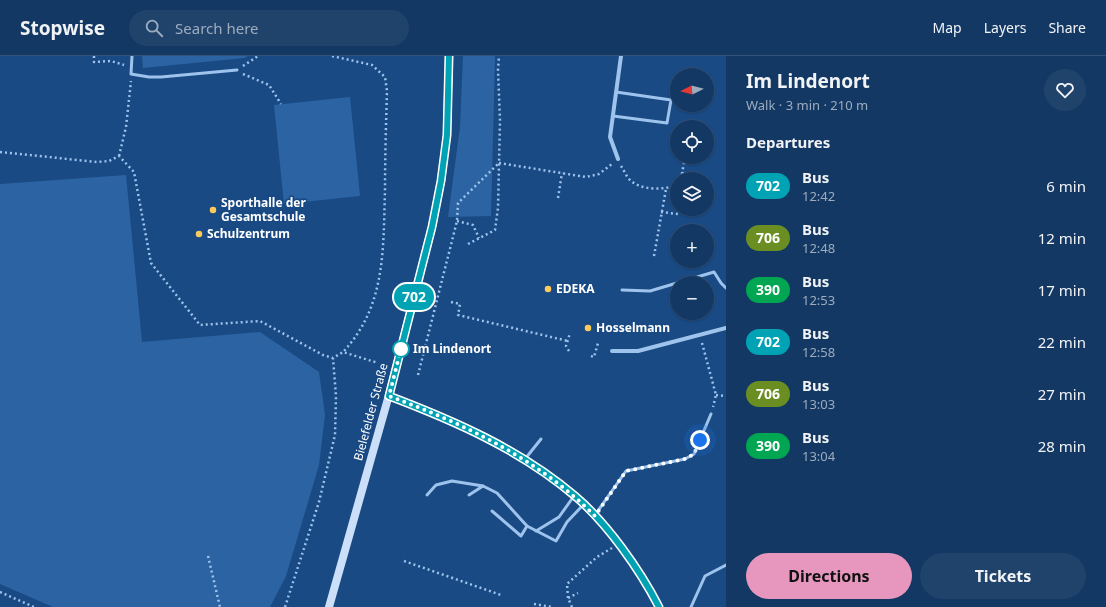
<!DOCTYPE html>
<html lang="en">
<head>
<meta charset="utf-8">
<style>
  :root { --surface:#133863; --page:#20436c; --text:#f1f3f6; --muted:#9dacbe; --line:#325278; --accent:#e797bd }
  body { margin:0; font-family:"Noto Sans",sans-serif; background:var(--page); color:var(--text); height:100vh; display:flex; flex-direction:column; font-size:15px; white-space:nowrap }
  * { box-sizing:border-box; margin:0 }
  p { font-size:13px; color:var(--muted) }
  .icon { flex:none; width:22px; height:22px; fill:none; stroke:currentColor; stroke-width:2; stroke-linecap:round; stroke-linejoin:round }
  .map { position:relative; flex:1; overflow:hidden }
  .drawer { display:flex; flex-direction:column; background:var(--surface); width:380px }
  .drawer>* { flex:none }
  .badge { padding:0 8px; border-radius:13px; font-size:14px; line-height:26px }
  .needle { width:26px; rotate:264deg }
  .buttons { position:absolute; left:670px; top:12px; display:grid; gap:8px }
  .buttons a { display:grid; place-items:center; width:44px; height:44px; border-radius:50%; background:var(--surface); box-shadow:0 1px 3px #0004,0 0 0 1px var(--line); font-size:20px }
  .you { position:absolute; width:20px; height:20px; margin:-10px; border:3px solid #fff; border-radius:50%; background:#1a73e8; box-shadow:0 0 0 6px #1a73e833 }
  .map>.badge { position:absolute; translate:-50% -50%; box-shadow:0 0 0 2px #fff }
  h2 { padding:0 20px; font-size:15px; line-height:36px }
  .round { display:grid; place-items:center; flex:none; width:42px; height:42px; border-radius:21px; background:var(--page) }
  .headline { display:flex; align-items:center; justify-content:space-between; height:68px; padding:0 20px }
  h1 { font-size:19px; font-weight:700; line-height:30px }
  .button { display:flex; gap:8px; margin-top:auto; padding:8px 20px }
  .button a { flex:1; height:46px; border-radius:24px; background:var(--accent); color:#111; font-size:16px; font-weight:700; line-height:46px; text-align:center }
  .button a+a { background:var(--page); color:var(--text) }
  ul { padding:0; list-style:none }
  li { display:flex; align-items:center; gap:12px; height:52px; padding:0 20px }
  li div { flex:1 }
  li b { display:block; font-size:15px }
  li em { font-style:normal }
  li .badge { min-width:44px; font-weight:700; text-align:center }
  header { display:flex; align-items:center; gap:24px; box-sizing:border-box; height:56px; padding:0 20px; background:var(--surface); border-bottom:1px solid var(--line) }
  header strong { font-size:19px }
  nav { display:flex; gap:22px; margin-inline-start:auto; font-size:14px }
  .search { width:280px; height:36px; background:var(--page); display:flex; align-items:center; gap:10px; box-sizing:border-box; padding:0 14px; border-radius:22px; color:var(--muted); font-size:15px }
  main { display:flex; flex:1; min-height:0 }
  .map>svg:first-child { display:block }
  .green { fill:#2c64a3 }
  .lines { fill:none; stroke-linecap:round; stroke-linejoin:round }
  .path { stroke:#9ec3ec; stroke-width:2.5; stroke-dasharray:2 3; stroke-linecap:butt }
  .service { stroke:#9ec3ec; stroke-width:3 }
  .minor { stroke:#9ec3ec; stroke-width:4 }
  .secondary { stroke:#cbdff8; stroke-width:8 }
  .line-casing { stroke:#fff; stroke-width:9 }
  .line { stroke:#00a3b4; stroke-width:6 }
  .walk { stroke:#fff; stroke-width:4; stroke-dasharray:0 7.2 }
  .poi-dot { fill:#fecb5a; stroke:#194a84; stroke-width:1.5 }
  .stop-dot { fill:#fff; stroke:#00a3b4; stroke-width:2 }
  .labels { text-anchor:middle; stroke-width:3.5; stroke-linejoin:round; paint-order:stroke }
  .poi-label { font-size:12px; font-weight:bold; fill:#fff; stroke:#194a84; text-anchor:start }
  .stop-label { font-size:12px; font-weight:bold; fill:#fff; stroke:#194a84; text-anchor:start }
  .street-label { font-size:12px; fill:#fff; stroke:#194a84 }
</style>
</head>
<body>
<header>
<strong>Stopwise</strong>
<div class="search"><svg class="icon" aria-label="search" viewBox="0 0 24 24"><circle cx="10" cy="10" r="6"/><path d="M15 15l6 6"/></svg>Search here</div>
<nav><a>Map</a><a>Layers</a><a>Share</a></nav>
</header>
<main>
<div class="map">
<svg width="726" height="551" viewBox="0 0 726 551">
  <rect width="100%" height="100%" fill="#194a84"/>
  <!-- green -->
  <g class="green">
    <polygon points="142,0 248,0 244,2 143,12"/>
    <polygon points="463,0 495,0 491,160 448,161 460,71"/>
    <polygon points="350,41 360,140 284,148 274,49"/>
    <polygon points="126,119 142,286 260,276 319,316 325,359 319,409 286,520 270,551 53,551 0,528 0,128"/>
  </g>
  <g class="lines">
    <!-- path -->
    <g class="path">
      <polyline points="94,0 94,6 111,5 124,9"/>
      <path d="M332 0 372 9 385 21 387 35C386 68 385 102 385 135 383 194 386 250 343 296"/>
      <polyline points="243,10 258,0"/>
      <polyline points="243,18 269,29 281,48"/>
      <polyline points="0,96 97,106 109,105 119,100 134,116 151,207 200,269 260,265 323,299 333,302 343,296 378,307"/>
      <polyline points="119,100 126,71 131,25"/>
      <polyline points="499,107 586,121 599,118 612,108"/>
      <path d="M621 110C624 114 626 120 629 123 640 135 664 134 677 129"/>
      <polyline points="682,117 688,118"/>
      <polyline points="681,123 685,101"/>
      <polyline points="558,142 562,117"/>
      <polyline points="661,156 678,158"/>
      <polyline points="457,165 473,169 479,182"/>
      <polyline points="468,188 495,174 498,152 500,64 498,14 499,0"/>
      <polyline points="654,200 666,133"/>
      <polyline points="451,246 460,248 458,259 568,285"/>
      <polyline points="702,287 716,339 713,351"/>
      <polyline points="569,295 566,290 570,277"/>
      <polyline points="591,300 594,301 598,287"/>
      <polyline points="418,319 457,165 458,147 499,107"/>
      <polyline points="716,339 726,340"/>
      <polyline points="208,500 220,551"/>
      <polyline points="404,505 501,539"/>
      <polyline points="0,536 34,551"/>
      <polyline points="568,542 567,528 597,501 612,492"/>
      <polyline points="534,548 552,551"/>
      <polyline points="285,551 319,446 335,379 336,340 333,302"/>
      <polyline points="572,551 568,542 578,537"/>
    </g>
    <!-- service -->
    <g class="service">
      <polyline points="132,0 131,18 149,21 161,21 237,14"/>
      <polyline points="613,60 667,67 671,44 616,36"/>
      <polyline points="622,234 650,235 714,216 721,227 726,232"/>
      <polyline points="525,403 541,383"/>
      <polyline points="483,430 497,437 527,470 556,485 567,466 584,448"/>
      <polyline points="427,439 436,429 452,425 483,430 469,439"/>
      <polyline points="492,455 521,480 527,470"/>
      <polyline points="595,459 626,415 685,403 694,398 711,358"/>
      <polyline points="536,475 559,461 574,440"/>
      <polyline points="691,551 705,520 726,509"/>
    </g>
    <!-- minor -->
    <g class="minor">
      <polyline points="618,103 610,81 621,0"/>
      <polyline points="612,295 638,295 726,272"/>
      <path d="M389 340C447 362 503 387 553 424 568 435 583 446 595 459 620 486 642 519 659 551"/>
    </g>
    <!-- secondary -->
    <polyline class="secondary" points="329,551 389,339 432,171 441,125 447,79 449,0"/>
  </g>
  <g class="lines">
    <defs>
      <path id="line" d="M449 0 447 79 441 125 432 171 389 340C455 365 521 394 575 440 607 467 640 514 659 551"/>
    </defs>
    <!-- line casing -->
    <use href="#line" class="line-casing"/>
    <!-- line -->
    <use href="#line" class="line"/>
    <!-- walk -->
    <path class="walk" d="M401 293 389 340C464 368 537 402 595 460L626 415 685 403 694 398 700 384"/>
  </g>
  <!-- markers -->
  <g class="poi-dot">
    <circle cx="213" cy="154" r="4"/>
    <circle cx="199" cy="178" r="4"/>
    <circle cx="548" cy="233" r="4"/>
    <circle cx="588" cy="272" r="4"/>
  </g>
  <circle class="stop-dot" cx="401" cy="293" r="8"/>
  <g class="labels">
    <!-- poi labels -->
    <g class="poi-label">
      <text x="221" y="151">Sporthalle der<tspan x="221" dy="14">Gesamtschule</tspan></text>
      <text x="207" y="182">Schulzentrum</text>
      <text x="556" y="237">EDEKA</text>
      <text x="596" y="276">Hosselmann</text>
    </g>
    <!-- stop labels -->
    <g class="stop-label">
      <text x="413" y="297">Im Lindenort</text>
    </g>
    <!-- street labels -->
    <g class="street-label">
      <text transform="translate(371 356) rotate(-75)" y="4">Bielefelder Straße</text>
    </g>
  </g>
</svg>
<div class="buttons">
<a><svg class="needle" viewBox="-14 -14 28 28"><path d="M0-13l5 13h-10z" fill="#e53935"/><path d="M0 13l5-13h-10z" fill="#9dacbe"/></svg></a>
<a><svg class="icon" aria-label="locate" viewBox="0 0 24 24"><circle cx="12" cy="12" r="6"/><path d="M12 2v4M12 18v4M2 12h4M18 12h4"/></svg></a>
<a><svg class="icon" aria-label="layers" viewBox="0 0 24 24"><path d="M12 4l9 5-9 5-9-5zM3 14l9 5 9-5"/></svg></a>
<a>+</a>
<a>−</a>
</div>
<div class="you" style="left:700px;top:384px"></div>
<b class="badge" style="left:414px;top:241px;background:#00a3b4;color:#fff">702</b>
</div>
<section class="drawer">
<div class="headline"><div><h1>Im Lindenort</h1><p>Walk · 3 min · 210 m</p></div><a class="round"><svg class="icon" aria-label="heart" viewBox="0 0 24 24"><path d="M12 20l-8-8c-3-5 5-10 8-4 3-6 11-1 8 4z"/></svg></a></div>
<h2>Departures</h2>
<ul>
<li><span class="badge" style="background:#00a3b4;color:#fff">702</span><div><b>Bus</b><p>12:42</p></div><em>6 min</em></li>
<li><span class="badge" style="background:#6b8e23;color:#fff">706</span><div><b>Bus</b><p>12:48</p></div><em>12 min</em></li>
<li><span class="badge" style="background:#00a651;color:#fff">390</span><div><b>Bus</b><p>12:53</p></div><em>17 min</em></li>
<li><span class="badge" style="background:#00a3b4;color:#fff">702</span><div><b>Bus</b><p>12:58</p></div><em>22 min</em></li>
<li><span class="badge" style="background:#6b8e23;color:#fff">706</span><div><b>Bus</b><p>13:03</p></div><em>27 min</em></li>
<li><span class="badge" style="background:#00a651;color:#fff">390</span><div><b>Bus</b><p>13:04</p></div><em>28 min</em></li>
</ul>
<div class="button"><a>Directions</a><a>Tickets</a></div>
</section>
</main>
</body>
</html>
